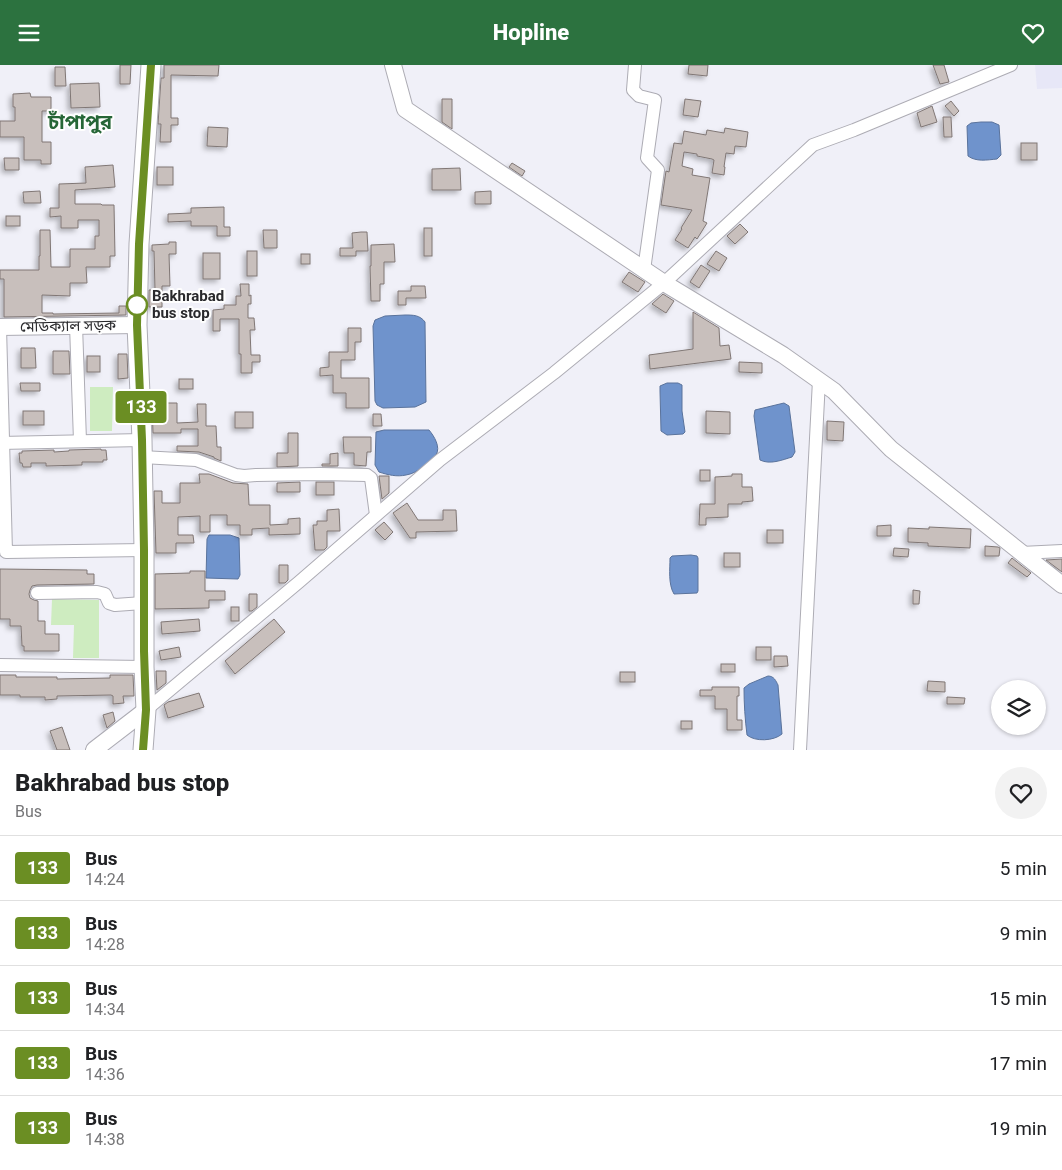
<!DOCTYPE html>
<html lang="en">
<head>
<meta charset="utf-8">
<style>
  :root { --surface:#fff; --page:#f2f2f2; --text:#202124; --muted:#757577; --line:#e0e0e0; --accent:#2c723f }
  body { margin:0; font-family:Roboto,"Noto Sans Bengali",sans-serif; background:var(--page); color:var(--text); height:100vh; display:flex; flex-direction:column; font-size:19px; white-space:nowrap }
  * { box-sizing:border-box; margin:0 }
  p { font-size:16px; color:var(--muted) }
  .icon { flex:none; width:28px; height:28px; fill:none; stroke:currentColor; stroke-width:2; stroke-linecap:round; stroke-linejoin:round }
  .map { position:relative; height:685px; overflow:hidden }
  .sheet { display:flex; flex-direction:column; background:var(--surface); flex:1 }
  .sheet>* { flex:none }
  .badge { padding:0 10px; border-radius:4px; font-size:18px; line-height:32px }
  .fabs { position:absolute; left:991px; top:615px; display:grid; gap:10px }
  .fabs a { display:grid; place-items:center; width:55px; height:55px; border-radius:50%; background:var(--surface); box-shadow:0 1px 4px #0004; font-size:25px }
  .map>.badge { position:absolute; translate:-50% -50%; box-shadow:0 0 0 2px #fff }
  .round { display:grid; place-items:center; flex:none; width:52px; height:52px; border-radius:26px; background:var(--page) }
  .overview { display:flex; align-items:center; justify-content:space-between; height:85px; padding:0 15px }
  h1 { font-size:24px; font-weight:800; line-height:38px }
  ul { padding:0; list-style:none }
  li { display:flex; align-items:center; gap:15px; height:65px; padding:0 15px; border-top:1px solid var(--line) }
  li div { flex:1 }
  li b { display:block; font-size:19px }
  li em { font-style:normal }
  li .badge { min-width:55px; font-weight:700; text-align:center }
  header { display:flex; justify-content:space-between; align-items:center; height:65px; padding:0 15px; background:var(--accent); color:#fff; font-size:22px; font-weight:800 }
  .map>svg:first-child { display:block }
  .built { fill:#e7e7f7 }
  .green { fill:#ceecc0 }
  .water { fill:#6f93cc; stroke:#5a739c }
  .building { fill:#c8bfbc; stroke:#807775; filter:url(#shadow) }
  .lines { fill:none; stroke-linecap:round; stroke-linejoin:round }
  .minor-casing { stroke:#adacb4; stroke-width:14 }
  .major-casing { stroke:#adacb4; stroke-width:18 }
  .highway-casing { stroke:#adacb4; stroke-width:21 }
  .minor { stroke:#fff; stroke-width:12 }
  .major { stroke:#fff; stroke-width:16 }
  .highway { stroke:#fff; stroke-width:19 }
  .line-casing { stroke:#fff; stroke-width:11 }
  .line { stroke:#6b8e23; stroke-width:8 }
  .stop-dot { fill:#fff; stroke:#6b8e23; stroke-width:2.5 }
  .labels { text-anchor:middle; stroke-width:4; stroke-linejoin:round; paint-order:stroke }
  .stop-label { font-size:15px; font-weight:bold; fill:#29292c; stroke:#fefefe; text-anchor:start }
  .street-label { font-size:15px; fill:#29292c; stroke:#fefefe }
  .district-label { font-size:20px; font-weight:bold; fill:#266637; stroke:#fefefe }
</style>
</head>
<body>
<header><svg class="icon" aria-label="menu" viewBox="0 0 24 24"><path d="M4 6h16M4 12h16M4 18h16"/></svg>Hopline<svg class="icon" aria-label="heart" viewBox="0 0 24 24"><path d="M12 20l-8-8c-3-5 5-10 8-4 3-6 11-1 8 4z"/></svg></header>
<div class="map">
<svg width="1062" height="685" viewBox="0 0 1062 685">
  <defs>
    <filter id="shadow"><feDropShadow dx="-3" dy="3" stdDeviation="2.5" flood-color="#0004"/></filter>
  </defs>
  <rect width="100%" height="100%" fill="#f0f0f8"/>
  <!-- built -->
  <polygon class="built" points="1035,0 1062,0 1062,23 1037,24"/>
  <!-- green -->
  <g class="green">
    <polygon points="90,322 113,322 112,366 90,366"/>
    <polygon points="52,534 99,535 99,593 73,593 74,560 51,560"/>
  </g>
  <!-- water -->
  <g class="water">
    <path d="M981 57H992L999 60 1001 90 997 94C987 95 976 97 968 91L967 61 971 58Z"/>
    <path d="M405 250C413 250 420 250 425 257L426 337 415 342 383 343 377 340 375 336 373 261 375 255 385 251Z"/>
    <polygon points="667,318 678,318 682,320 682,346 685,367 683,369 667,370 661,366 660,326 660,321"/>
    <path d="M784 338 789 341 795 387 792 392C782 395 770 400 760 395L754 351 755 345Z"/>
    <path d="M384 365H429C434 371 441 382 436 390 433 394 428 398 424 401 419 405 413 409 406 410 397 412 388 410 379 407L375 400 376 367Z"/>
    <polygon points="209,470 230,470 239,473 240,510 238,514 206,513 207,474"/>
    <path d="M691 490 697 491 698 493V526L697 528 674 529C668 519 670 504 670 493L672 491Z"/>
    <path d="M768 611C774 611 776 616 778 620L782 669C774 676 755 677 747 670 745 654 744 639 744 623L749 619Z"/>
  </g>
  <!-- building -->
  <g class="building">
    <polygon points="120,0 131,0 130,19 120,19"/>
    <polygon points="164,0 219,0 218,11 171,10 171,53 178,53 178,60 171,60 171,77 160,77 161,59 158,59 161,13 164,13"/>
    <polygon points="689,0 708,0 707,11 688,9"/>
    <polygon points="933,0 944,0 949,17 940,19"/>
    <polygon points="55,2 65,2 66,21 55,21"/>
    <polygon points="99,18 100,42 71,43 70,19"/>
    <polygon points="30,28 31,32 51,32 51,46 42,46 42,77 51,77 51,99 41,99 41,95 24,95 24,72 0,72 0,56 15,56 15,42 13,42 13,29"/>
    <polygon points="442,34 452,34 452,64 442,57"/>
    <polygon points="685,34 701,36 698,52 683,50"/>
    <polygon points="951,36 959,46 954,51 945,41"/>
    <polygon points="932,41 937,57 921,62 917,48"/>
    <polygon points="943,52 951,52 952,72 944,72"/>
    <polygon points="208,62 228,63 227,82 207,81"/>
    <polygon points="725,63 748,67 746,82 735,81 734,89 726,88 724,102 725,102 724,110 712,108 714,95 712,94 697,91 697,89 684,87 682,101 693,104 692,110 710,113 703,156 707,158 697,174 695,172 688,183 675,175 682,164 681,163 692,145 661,140 666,106 669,107 674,78 682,79 684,66 706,70 707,65 724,68"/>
    <rect x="1021" y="78" width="16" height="17"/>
    <polygon points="4,93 19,93 19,105 5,105"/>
    <polygon points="512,98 525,106 522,111 509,102"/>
    <polygon points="113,100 115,122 75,125 75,139 101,139 102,140 114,140 115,191 110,191 110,202 86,202 87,218 70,218 70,231 42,230 42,248 53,248 53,249 119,248 119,241 126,241 126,250 4,252 4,214 0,214 0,205 39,205 39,191 40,191 40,165 50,165 51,202 70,202 70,184 95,184 95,171 99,171 99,155 78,155 78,163 61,163 61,151 50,152 50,143 59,143 59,119 86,118 85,102"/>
    <rect x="157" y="102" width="16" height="18"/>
    <polygon points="460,103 461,125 432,125 432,104"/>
    <polygon points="40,126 41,138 24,138 23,127"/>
    <polygon points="491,126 491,139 475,139 475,127"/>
    <polygon points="224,142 224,162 230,162 230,171 217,171 217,161 191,161 191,156 168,157 168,149 191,148 191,143"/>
    <rect x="6" y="151" width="14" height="10"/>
    <polygon points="740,159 748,167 735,179 727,171"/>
    <rect x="424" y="163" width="8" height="28"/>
    <polygon points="263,165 277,165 277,183 264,183"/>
    <polygon points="361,167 367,167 368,186 356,186 356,191 340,191 340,183 353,183 352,168"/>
    <polygon points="169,177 176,177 176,189 169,189 170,221 162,221 162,242 149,242 149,225 155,225 154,186 152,186 152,180 169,179"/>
    <polygon points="394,179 395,197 384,197 384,219 380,219 380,236 371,236 370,201 371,201 371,180"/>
    <rect x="247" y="186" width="10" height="25"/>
    <polygon points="716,186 727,193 719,206 707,199"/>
    <rect x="203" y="188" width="17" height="26"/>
    <rect x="301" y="189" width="9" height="10"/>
    <polygon points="701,200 710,206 699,223 690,217"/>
    <polygon points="629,207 645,217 638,227 622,217"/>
    <polygon points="240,219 249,219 249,231 251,230 251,239 248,239 248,253 254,253 255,265 250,265 251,290 260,290 260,297 252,297 252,308 241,308 241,289 239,289 239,254 220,254 220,266 213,266 213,245 224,244 224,240 236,240 236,231 241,231"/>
    <polygon points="411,221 425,221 426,233 406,233 406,240 398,240 398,226 411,226"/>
    <polygon points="663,229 674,236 666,248 652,239"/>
    <polygon points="693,247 719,263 720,281 729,280 731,294 650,304 649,290 693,284"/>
    <polygon points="348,263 361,263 361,277 355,277 355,295 341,295 341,313 369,313 369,343 346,343 346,328 333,328 333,310 320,311 320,303 329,302 329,287 348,287"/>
    <polygon points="21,283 35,283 36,303 21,303"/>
    <polygon points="53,286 69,286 70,309 53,309"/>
    <polygon points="118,289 127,289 128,313 118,314"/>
    <rect x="87" y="291" width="13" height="16"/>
    <polygon points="739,297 762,298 762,308 739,307"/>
    <rect x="179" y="314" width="14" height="10"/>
    <polygon points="20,318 40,318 40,326 21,326"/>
    <polygon points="152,338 177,338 177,358 198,357 197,339 206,339 206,361 216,361 217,382 221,382 221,396 214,393 214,392 199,387 177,386 177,381 198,381 198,364 181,364 181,368 153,368"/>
    <rect x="23" y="346" width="21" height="14"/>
    <polygon points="706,346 730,347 730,369 706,368"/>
    <rect x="235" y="347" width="18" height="16"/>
    <polygon points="373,349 381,349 382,361 373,361"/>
    <polygon points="827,356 844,357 843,376 827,375"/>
    <polygon points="288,368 298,368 298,401 277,402 277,388 288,388"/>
    <polygon points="343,372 371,372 371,387 367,387 366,401 354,400 354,388 344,388"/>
    <polygon points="101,384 101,385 106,385 107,395 103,395 103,397 82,397 82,400 46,401 46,398 31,398 31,402 23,402 22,398 20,398 19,388 22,388 22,386 54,385 54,387 69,386 69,385"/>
    <polygon points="338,388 338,401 322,401 322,399 330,399 330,389"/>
    <rect x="700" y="405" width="10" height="11"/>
    <polygon points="199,409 209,409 233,418 248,419 249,440 270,440 270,460 288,459 288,454 300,453 300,469 269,470 269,463 252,464 252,470 240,470 240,460 227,460 227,450 210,450 210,467 200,467 200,451 178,452 178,470 193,470 194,478 176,478 176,488 156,488 154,426 162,426 162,438 180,438 180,418 200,418"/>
    <polygon points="732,409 742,409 742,422 752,422 753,436 742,437 742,439 728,439 728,452 706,453 706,460 699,460 700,439 715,439 715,412 732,411"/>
    <polygon points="379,411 389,411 389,428 382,434"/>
    <polygon points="300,417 300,427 277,427 277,418"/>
    <rect x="316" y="417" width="18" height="13"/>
    <polygon points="407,438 418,455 443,455 443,445 456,445 457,466 416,467 416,473 410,473 393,448"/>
    <polygon points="339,444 340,466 327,466 327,482 324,485 315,485 313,460 317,460 317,456 327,456 327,445"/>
    <polygon points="384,457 393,467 385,475 375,465"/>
    <polygon points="891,460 891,471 877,471 877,461"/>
    <polygon points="929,462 971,464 970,483 928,481 928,478 908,477 908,463 929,464"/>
    <rect x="767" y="465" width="16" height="13"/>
    <polygon points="985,481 998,482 1000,483 999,491 985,491"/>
    <polygon points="894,483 909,484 908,492 893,491"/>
    <rect x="724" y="488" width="16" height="14"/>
    <polygon points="1012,493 1031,508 1027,512 1008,498"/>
    <polygon points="1062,494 1062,507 1046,495"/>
    <polygon points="279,500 288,500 288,515 285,518 279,518"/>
    <polygon points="0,504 87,505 87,509 94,509 94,519 37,520 32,521 30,525 29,529 30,533 34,535 38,536 38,556 45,556 45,569 59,569 59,586 24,586 24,581 22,581 21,561 10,561 10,554 0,554"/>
    <polygon points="190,506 205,506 205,526 225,526 225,535 209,535 209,543 155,544 155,509 190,508"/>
    <polygon points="913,525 920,526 919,539 913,539"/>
    <polygon points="249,529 257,529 257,542 252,546 249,546"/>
    <rect x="231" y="542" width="8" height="14"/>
    <polygon points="199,554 200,566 162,569 161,557"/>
    <polygon points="274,554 285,567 235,609 225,596"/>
    <polygon points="179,582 181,592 161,595 159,586"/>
    <rect x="756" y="582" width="15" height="13"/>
    <polygon points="774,591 787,591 788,601 774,602"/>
    <rect x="721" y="599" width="14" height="8"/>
    <polygon points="156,606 166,606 166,618 157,625"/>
    <rect x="620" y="607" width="15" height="10"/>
    <polygon points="0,610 16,610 16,612 57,612 57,614 110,613 110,610 133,610 134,631 123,631 124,638 113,639 113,631 111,630 57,631 57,634 45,635 45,632 20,632 20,630 0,630"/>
    <polygon points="928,616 945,617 945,627 927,626"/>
    <polygon points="712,622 739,622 739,631 737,631 737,655 742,655 742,665 727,665 727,644 715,644 715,631 700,631 700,625 712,625"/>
    <polygon points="199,628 204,642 168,653 164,640 168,637"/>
    <polygon points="947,632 965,633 964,639 947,639"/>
    <polygon points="113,647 115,656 107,663 103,650"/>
    <rect x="681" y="656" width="11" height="8"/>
    <polygon points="62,662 70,685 57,685 50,666"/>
  </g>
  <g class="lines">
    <defs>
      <g id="minor">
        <polyline points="635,0 633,25 639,31 655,35 647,93 658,105 644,205"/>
        <polyline points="76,260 80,376"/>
        <polyline points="0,262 6,487 144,485"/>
        <polyline points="0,378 142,375"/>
        <polyline points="142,392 196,395 236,410 244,411 256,410 320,409 367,410 371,413 376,450"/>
        <polyline points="1021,488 1062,486"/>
        <polyline points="37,528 97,527 105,529 109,538 115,540 143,538"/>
        <polyline points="0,600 144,602"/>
        <polyline points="146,645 299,517 440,395 554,308 664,218 813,80 854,65 1011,0"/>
        <polyline points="800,685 819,315"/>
      </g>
      <g id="major">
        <polyline points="393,0 405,44 664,218 783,290 834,326 891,384 1062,520"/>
        <polyline points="0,262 137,260"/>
        <polyline points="94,685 146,645"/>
      </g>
      <polyline id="highway" points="143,685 146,645 144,602 144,485 142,375 137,260 139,179 151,0"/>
    </defs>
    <!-- minor casing -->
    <use href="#minor" class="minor-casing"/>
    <!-- major casing -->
    <use href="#major" class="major-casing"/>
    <!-- highway casing -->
    <use href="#highway" class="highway-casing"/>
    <!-- minor -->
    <use href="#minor" class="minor"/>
    <!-- major -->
    <use href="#major" class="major"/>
    <!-- highway -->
    <use href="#highway" class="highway"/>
  </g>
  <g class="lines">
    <defs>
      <polyline id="line" points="143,685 146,645 144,586 144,485 142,375 137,260 139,179 151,0"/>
    </defs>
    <!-- line casing -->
    <use href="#line" class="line-casing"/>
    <!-- line -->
    <use href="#line" class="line"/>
  </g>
  <!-- markers -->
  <circle class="stop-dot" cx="137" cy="240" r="10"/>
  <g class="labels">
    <!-- stop labels -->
    <g class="stop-label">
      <text x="152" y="236">Bakhrabad<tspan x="152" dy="17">bus stop</tspan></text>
    </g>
    <!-- street labels -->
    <g class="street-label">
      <text transform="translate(68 261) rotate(-1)" y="5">মেডিক্যাল সড়ক</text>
    </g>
    <!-- district labels -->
    <g class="district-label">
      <text x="80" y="64">চাঁপাপুর</text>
    </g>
  </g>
</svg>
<div class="fabs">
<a><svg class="icon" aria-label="layers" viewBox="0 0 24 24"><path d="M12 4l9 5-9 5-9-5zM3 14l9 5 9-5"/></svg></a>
</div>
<b class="badge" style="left:141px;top:342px;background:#6b8e23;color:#fff">133</b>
</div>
<section class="sheet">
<div class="overview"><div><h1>Bakhrabad bus stop</h1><p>Bus</p></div><a class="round"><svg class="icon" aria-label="heart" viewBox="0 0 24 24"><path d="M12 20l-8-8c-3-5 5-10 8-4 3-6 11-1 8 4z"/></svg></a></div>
<ul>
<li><span class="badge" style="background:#6b8e23;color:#fff">133</span><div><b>Bus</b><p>14:24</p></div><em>5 min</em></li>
<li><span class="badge" style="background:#6b8e23;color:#fff">133</span><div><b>Bus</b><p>14:28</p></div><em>9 min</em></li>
<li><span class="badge" style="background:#6b8e23;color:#fff">133</span><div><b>Bus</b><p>14:34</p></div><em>15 min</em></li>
<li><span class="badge" style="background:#6b8e23;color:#fff">133</span><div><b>Bus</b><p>14:36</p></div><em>17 min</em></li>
<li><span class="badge" style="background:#6b8e23;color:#fff">133</span><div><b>Bus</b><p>14:38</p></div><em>19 min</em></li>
</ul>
</section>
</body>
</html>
